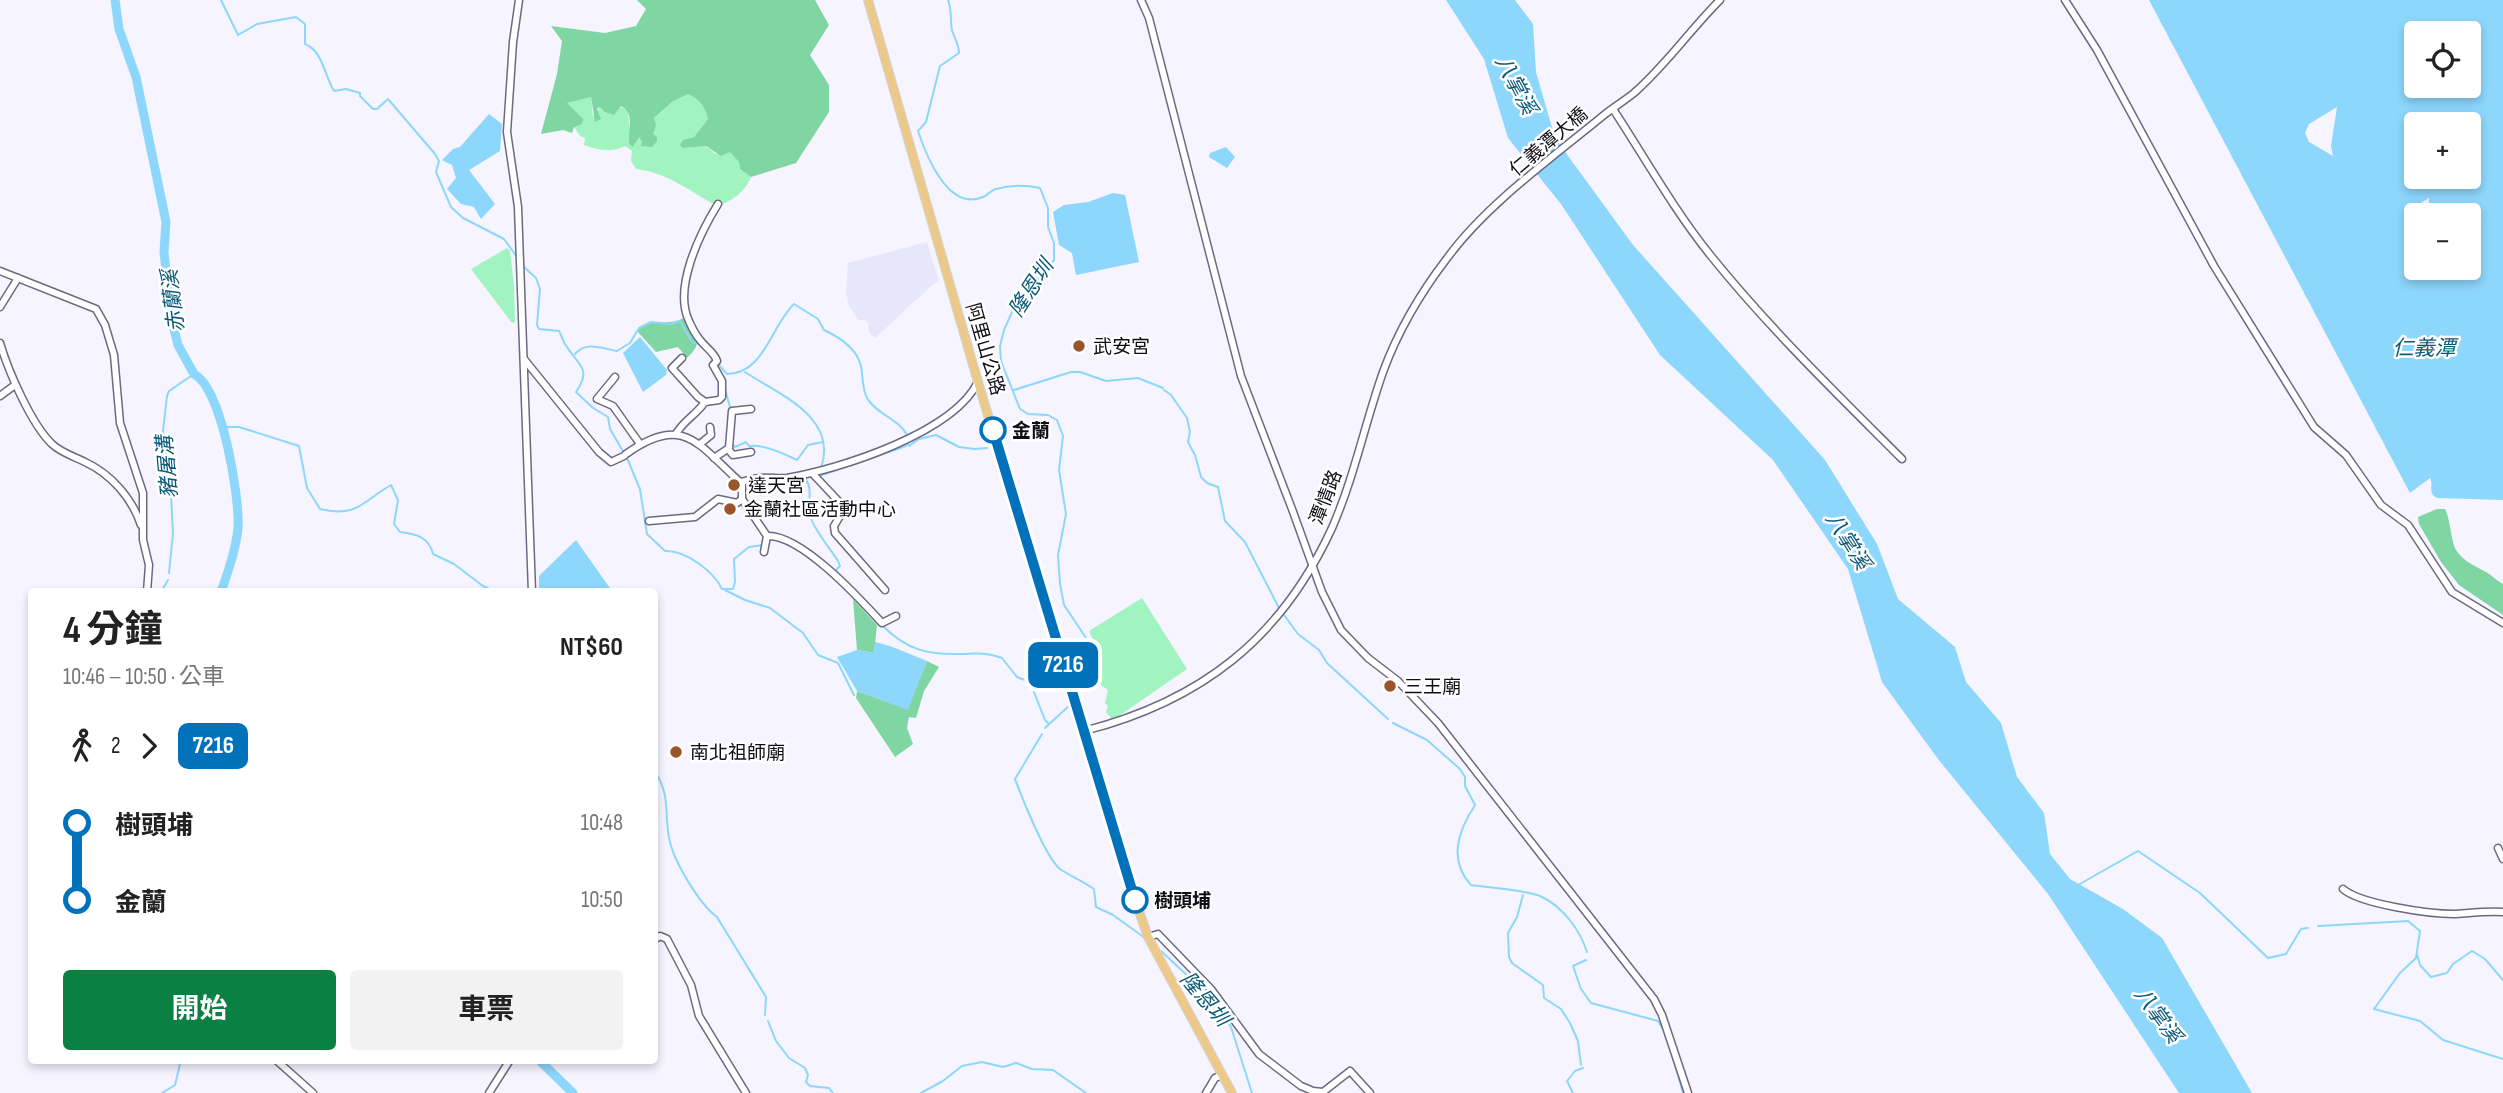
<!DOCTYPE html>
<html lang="zh-TW">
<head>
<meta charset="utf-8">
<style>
  :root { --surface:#fff; --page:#f2f2f2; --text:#222; --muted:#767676; --accent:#0b8043 }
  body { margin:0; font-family:"Sofia Sans Condensed","Noto Sans TC",sans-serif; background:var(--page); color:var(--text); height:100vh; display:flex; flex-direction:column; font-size:26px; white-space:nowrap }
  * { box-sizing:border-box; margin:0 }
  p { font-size:23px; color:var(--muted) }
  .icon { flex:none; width:38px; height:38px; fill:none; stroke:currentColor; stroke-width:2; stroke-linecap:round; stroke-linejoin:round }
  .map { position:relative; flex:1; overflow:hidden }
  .details { position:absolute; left:28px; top:588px; width:630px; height:476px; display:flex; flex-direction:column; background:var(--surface); border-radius:7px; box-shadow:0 4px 10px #0003 }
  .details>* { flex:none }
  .badge { padding:0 14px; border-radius:10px; font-size:24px; line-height:46px }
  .controls { position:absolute; left:2404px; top:21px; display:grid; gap:14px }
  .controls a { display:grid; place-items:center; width:77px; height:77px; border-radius:7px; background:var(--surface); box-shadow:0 4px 10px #0003; font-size:35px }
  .map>.badge { position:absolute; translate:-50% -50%; box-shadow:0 0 0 4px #fff }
  .legs { display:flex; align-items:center; gap:10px; height:77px; padding:0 35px; font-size:23px }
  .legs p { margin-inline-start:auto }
  .overview { display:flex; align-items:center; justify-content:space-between; height:119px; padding:0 35px }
  h1 { font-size:38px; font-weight:700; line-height:52px }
  .cta { display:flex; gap:14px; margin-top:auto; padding:14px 35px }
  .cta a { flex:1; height:80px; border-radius:7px; background:var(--accent); color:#fff; font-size:28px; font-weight:700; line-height:80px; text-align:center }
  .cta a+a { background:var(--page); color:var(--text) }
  ul { padding:0 35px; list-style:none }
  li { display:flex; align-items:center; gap:24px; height:77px; font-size:26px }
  li i { display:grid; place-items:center; width:10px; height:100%; margin:0 9px; background:currentColor }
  li i::after { content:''; width:18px; height:18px; margin:-9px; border:5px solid; border-radius:50%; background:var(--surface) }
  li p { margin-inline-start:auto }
  li:first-child i { background:linear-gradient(#0000 50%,currentColor 0) }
  li:last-child i { background:linear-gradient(currentColor 50%,#0000 0) }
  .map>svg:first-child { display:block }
  .built { fill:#e8e6fb }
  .green { fill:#a1f3c0 }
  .forest { fill:#80d6a2 }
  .water { fill:#8dd6fc; fill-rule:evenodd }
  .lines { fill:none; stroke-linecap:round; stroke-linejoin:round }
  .stream { stroke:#8dd6fc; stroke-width:2 }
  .river { stroke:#8dd6fc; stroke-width:9 }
  .minor-casing { stroke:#6c6982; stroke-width:9 }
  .major-casing { stroke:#d4d3d5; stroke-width:10 }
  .minor { stroke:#fff; stroke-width:6 }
  .major { stroke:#ecc989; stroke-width:8 }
  .line-1-casing { stroke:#fff; stroke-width:16 }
  .line-1 { stroke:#0072bc; stroke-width:10 }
  .poi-dot { fill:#995429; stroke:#fff; stroke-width:2.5 }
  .stop-1-dot { fill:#fff; stroke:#0072bc; stroke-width:3.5 }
  .labels { text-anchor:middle; stroke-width:5; stroke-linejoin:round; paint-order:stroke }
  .street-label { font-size:19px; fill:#0f0d16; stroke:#fff }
  .poi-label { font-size:19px; fill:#0f0d16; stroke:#fff; text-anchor:start }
  .stop-label { font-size:19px; font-weight:bold; fill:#0f0d16; stroke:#fff; text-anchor:start }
  .water-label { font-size:21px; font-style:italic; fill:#0a5978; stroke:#fff }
</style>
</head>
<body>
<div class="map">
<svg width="2503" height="1093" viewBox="0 0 2503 1093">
  <rect width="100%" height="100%" fill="#f5f4ff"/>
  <!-- built -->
  <polygon class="built" points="927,242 939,281 931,286 875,338 869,332 868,323 865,320 858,320 848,304 846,290 848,263"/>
  <!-- green -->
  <g class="green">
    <path d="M688 94C700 100 705 106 708 119L694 137 683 140V148L705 146 716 154 730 151 739 162 740 169 751 177C746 190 730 205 715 205 690 191 666 172 636 169L631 161 632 151 625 146C611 153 598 150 584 145L585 138 580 136 574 127 566 103 591 97 593 117 600 107C644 104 619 115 635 140L639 137 642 142 653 134 654 118 673 101 680 96Z"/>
    <polygon points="507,248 510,251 514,286 515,322 512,323 471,269"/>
    <path d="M1142 598 1187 669 1113 720 1106 712 1108 706 1105 703 1108 690 1089 677C1098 660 1098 648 1089 631Z"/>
  </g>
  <!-- forest -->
  <g class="forest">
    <path d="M637 0H815L829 25 810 55 829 85V112L796 163 751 177 740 169 739 162 730 152 721 156 706 146 683 148 680 145 683 140 694 137 708 119C705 106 700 100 688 94L673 101 654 118 656 125 653 134 657 137V141L652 147 641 146 642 142 639 137 633 147 629 144C628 130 635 113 621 106L614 115 605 112 600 107 597 109 601 119 595 122 591 97 567 103 583 119 582 124 574 127 572 133 563 130 541 134 557 74 562 41 551 26 605 33 636 26 646 9Z"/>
    <path d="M685 317C696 337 705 341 687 358L678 347 656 352 637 331C650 316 669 328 685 317Z"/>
    <path d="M2437 509H2445C2450 520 2450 530 2453 542 2457 560 2475 565 2489 574 2494 577 2497 581 2503 584V615L2459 585 2441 562 2419 524 2418 517Z"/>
    <polygon points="853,599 877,625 874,653 857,650"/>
    <polygon points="927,661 939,667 924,691 916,718 909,717 907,728 913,744 895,757 856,698 857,691 907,709"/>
  </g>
  <!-- water -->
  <g class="water">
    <polygon points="1446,0 1515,0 1533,24 1536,72 1555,138 1633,245 1825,460 1877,544 1898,599 1955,647 1966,682 2001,723 2017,777 2044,813 2050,854 2070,879 2123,909 2162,938 2252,1093 2179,1093 2048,894 1938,759 1882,682 1848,569 1773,460 1660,355 1561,204 1508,138 1484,59"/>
    <path d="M2149 0H2503V500L2437 498C2427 492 2434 485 2430 478L2410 493ZM2417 33H2469V86H2417ZM2337 107 2331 146 2333 156 2309 142 2305 133 2309 124ZM2417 124H2469V177H2417ZM2429 198 2428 215H2469V268H2417V215H2420L2407 211Z"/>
    <polygon points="489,114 502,124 500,151 469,170 495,204 481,219 474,207 461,204 447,189 456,178 452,165 442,160 453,149 460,147"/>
    <polygon points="1226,147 1235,157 1227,168 1209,157 1210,153"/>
    <polygon points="1113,193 1125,195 1139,262 1076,275 1072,253 1059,245 1053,212 1064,205 1088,202"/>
    <polygon points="640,337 667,370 666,375 643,392 623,353"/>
    <polygon points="576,540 612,591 539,591 539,576"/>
    <path d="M875 642C894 646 909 654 927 661L908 710 857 691 837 657 857 650 874 653Z"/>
  </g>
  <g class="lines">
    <!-- stream -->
    <g class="stream">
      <path d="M221 0 238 35 257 24 296 17 305 24V44C323 51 324 75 334 91L346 89 360 93V96L373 109H377L388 99 435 154 439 161 436 172 451 207 463 218 504 239 517 257"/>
      <path d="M948 0C952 10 950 20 952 30 954 38 959 44 959 53L940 66 926 122 918 131C926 155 948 212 983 197 988 195 991 190 996 189 1010 185 1026 185 1040 188L1048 208V227L1054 243V260L1013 310 1004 330 1000 346 1001 361 1020 409 1028 414 1048 415 1057 420 1063 436 1059 470 1066 514 1058 555 1060 584 1064 605 1092 647 1089 669 1078 697"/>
      <path d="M524 267 536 278 540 289 537 325 539 329 559 331C562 336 563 342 567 347 579 366 592 369 576 392L593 408 608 417 610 429 624 453"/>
      <path d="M575 354C586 341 601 348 617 351L630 343 639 328 651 322 671 324 680 321 692 342 700 343"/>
      <path d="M717 363 727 374C764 374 771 326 794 304L818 319 824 330C839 337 857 348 861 366 863 377 862 388 867 398 876 414 899 419 907 435L904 438"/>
      <path d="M745 372C778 394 839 417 821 468"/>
      <polyline points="725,389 730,407"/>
      <polyline points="1014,390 1071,372 1080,372 1106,381 1138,378 1163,388"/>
      <polyline points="1164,390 1171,395 1187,418 1190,432 1188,442 1195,455 1201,477 1207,483 1218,487 1225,521 1245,542 1279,608"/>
      <path d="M224 427H239L299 446 307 488 320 509C357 518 363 501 391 485L398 500 394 524 400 532C416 534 429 537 433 554L454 564 483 586 496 592"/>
      <polyline points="907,443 909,446 919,439 936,435 959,447 975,449 987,448"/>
      <path d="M732 444 735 447 746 442 749 446C762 444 785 454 797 460L808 445 823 442"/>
      <path d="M627 458 640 489 647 534 665 551C686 550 714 572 722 589H733L735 582 734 559 749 547 764 545"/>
      <path d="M814 476 804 478C815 488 806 504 810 516 815 531 829 547 838 561L840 566 835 571"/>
      <polyline points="819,476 906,446"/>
      <polyline points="169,573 173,534 171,494 163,431 167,396 169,391 194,374"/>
      <polyline points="725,590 745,600 770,608 803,633 818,655 838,663 854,695"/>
      <polyline points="161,592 168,580"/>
      <polyline points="1284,615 1298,634 1319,650 1327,663 1388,719"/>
      <path d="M882 625C907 651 929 655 964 654 977 653 989 653 1002 658L1017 677 1030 682 1045 720 1049 724"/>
      <path d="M1393 723 1427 740 1460 769 1465 777V786L1475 805C1458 831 1448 860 1471 885 1489 888 1529 890 1542 897 1563 907 1580 930 1587 952"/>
      <polyline points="1045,728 1071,704"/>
      <polyline points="654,731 657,736 654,742"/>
      <path d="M1042 734 1015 779C1022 798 1046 858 1060 869 1070 876 1083 881 1094 889L1096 907 1113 915 1145 938"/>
      <path d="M654 770C671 795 664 811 669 838 673 860 699 904 717 917L766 997 765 1015"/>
      <polyline points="2078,885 2138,851 2200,893 2268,958 2286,954 2301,929 2308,928"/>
      <polyline points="1523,895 1517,917 1508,933 1509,957 1512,963 1543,985 1544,998 1561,1009 1570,1023 1578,1041 1581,1065"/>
      <polyline points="2318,926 2408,921 2420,931 2416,958 2400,973 2374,1009 2420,1021 2443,1040 2503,1059"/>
      <polyline points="1161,951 1205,992 1231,1027 1252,1093"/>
      <polyline points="2417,954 2420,965 2431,977 2447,973 2453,964 2472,951 2485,959 2503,980"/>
      <polyline points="1586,960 1573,966 1581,989 1591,1003 1658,1021 1663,1029"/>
      <polyline points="768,1021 776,1041 789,1058 805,1068 808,1075 806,1082 810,1086 829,1088 833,1093"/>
      <polyline points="1672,1054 1683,1093"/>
      <polyline points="162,1093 175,1085 181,1060"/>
      <polyline points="921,1093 943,1081 962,1066 982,1062 1003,1067 1016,1063 1032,1069 1053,1070 1086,1093"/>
      <polyline points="1573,1093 1567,1081 1575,1071 1583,1068"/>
    </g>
    <!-- river -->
    <g class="river">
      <path d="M115 0 119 29 136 77 166 222 164 252 171 317 178 345 194 374C222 388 240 498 238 528 236 549 228 572 221 592"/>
      <polyline points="539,1060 573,1093"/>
    </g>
    <defs>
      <g id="minor">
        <polyline points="519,0 513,42 507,132 518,207 532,592"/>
        <polyline points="1141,0 1149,18 1241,376 1292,509 1322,592 1341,630 1368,658 1398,681 1438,723 1654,999 1662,1015 1688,1093"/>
        <polyline points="2065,0 2097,50 2214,266 2314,427 2346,455 2381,505 2408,525 2452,592 2503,623"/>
        <path d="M1613 109C1645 158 1674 210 1711 256 1769 328 1836 393 1902 459"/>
        <polyline points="0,271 96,309 105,325 114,355 120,423 143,493 143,540 149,565 147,592"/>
        <polyline points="0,307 18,278"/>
        <path d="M0 343C8 370 31 424 52 444 60 452 75 457 85 462 111 474 132 498 141 525"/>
        <polyline points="682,358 672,368 698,397 705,402"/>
        <polyline points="524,359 599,452 611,462 624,456"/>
        <polyline points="615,377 597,399 613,406 640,444"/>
        <polyline points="0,396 15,385"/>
        <path d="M676 434C683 421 696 415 705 402L719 400 722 397V381L713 365 717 361C714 352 706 348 700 340 696 335 692 328 689 321 673 288 700 233 718 204"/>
        <polyline points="700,444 711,435 710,427"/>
        <polyline points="728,449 733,455 751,452"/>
        <path d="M626 454C683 413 698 444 740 482 747 481 754 478 761 478 770 477 778 479 787 478 840 469 953 433 978 382"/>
        <polyline points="714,458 729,448 732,411 751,409"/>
        <polyline points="812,473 845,508 834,526 835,533 885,590"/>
        <polyline points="742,482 742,499 767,536 764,552"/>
        <polyline points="649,521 695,517 718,499 737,503 742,499"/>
        <path d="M767 536C801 534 860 599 882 623L896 616"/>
        <path d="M1084 731C1201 701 1281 639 1332 528 1354 478 1365 423 1383 372 1398 331 1421 292 1448 257 1487 204 1553 157 1604 115 1614 107 1624 101 1634 93 1666 65 1690 30 1720 0"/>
        <polyline points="2498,848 2503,859"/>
        <path d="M2343 889C2360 904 2429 914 2454 914 2470 913 2487 911 2503 912"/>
        <polyline points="1148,937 1158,934 1211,989 1259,1054 1301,1086 1313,1091 1323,1092 1350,1071 1370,1093"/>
        <polyline points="654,940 660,936 667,939 691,985 699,1016 746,1093"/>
        <polyline points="276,1060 313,1093"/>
        <polyline points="489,1093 510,1060"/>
        <polyline points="1206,1093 1215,1078 1222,1075"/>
      </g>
      <polyline id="major" points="868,0 978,382 1128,879 1148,937 1232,1093"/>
    </defs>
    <!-- minor casing -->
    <use href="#minor" class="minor-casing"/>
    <!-- major casing -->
    <use href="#major" class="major-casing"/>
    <!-- minor -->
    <use href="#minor" class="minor"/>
    <!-- major -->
    <use href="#major" class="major"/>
  </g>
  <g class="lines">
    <defs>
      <polyline id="line-1" points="993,430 1135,900"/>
    </defs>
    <!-- line-1 casing -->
    <use href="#line-1" class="line-1-casing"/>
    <!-- line-1 -->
    <use href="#line-1" class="line-1"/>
  </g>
  <!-- markers -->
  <g class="poi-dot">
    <circle cx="1079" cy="346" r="7"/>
    <circle cx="734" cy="485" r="7"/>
    <circle cx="730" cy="509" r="7"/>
    <circle cx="1390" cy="686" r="7"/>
    <circle cx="676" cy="752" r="7"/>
  </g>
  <g class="stop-1-dot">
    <circle cx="993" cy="430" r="12"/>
    <circle cx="1135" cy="900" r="12"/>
  </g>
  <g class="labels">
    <!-- street labels -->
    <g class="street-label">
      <text transform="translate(1548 141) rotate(-40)" y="7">仁義潭大橋</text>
      <text transform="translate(986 349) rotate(74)" y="7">阿里山公路</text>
      <text transform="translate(1325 497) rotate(-69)" y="7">潭情路</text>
    </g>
    <!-- poi labels -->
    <g class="poi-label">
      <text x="1093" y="353">武安宮</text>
      <text x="748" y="492">達天宮</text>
      <text x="744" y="516">金蘭社區活動中心</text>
      <text x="1404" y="693">三王廟</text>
      <text x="690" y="759">南北祖師廟</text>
    </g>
    <!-- stop labels -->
    <g class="stop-label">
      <text x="1012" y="437">金蘭</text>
      <text x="1154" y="907">樹頭埔</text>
    </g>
    <!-- water labels -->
    <g class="water-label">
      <text transform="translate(1516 85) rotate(62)" y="7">八掌溪</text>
      <text transform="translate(1031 288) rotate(-57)" y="7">隆恩圳</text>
      <text transform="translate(173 301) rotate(-97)" y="7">赤蘭溪</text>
      <text x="2424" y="355">仁義潭</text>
      <text transform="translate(167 467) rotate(-95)" y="7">豬屠溝</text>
      <text transform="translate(1848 541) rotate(58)" y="7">八掌溪</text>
      <text transform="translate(1205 999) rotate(50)" y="7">隆恩圳</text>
      <text transform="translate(2158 1015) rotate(54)" y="7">八掌溪</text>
    </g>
  </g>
</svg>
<div class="controls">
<a><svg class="icon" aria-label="locate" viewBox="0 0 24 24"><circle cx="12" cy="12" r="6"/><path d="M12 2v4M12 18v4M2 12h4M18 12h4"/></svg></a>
<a>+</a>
<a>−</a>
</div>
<b class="badge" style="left:1063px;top:665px;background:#0072bc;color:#fff">7216</b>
<section class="details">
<div class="overview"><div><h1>4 分鐘</h1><p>10:46 – 10:50 · 公車</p></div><b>NT$60</b></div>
<div class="legs"><svg class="icon" aria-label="walk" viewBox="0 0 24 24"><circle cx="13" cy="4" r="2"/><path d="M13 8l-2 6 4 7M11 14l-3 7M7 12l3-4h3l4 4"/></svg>2<svg class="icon" aria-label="forward" viewBox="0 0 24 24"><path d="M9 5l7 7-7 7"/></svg><b class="badge" style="background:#0072bc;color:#fff">7216</b></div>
<ul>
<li><i style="color:#0072bc"></i><b>樹頭埔</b><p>10:48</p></li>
<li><i style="color:#0072bc"></i><b>金蘭</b><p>10:50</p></li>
</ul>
<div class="cta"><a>開始</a><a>車票</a></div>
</section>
</div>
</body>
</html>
